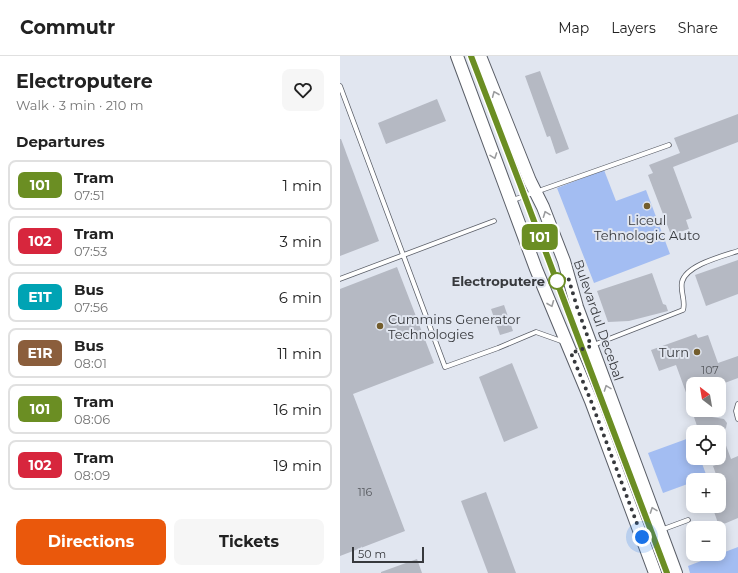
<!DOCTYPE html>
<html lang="en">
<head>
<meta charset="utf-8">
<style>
  :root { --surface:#fff; --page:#f6f6f6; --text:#222; --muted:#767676; --line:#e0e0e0; --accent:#ea580c }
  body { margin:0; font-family:Montserrat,sans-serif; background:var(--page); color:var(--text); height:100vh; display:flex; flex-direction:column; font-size:15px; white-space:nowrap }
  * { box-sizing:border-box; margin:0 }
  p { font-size:13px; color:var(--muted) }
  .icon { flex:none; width:22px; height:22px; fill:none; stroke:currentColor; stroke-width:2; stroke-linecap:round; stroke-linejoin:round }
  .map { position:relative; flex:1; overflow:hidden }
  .drawer { display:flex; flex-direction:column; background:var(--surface); width:340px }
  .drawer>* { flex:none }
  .badge { padding:0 8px; border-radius:6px; font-size:14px; line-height:26px }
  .needle { width:26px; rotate:329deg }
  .tools { position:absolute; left:346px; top:321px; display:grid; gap:8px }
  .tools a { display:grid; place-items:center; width:40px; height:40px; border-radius:8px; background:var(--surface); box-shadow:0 2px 10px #0003; font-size:20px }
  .scale { position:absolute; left:12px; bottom:10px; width:72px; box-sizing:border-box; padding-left:4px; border:2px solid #37393d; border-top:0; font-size:11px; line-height:14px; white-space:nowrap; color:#37393d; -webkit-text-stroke:3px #e1e6f0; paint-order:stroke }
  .you { position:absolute; width:20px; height:20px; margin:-10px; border:3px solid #fff; border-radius:50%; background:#1a73e8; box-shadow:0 0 0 6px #1a73e833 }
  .map>.badge { position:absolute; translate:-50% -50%; box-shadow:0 0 0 2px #fff }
  h2 { padding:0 16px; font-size:15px; line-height:36px }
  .round { display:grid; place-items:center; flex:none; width:42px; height:42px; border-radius:8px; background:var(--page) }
  .head { display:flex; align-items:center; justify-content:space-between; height:68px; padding:0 16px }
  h1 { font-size:19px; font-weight:700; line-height:30px }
  .action { display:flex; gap:8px; margin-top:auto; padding:8px 16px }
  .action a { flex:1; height:46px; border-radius:8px; background:var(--accent); color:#fff; font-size:16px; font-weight:700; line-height:46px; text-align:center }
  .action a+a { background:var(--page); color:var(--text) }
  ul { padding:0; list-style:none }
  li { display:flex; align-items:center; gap:12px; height:50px; margin:0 8px 6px; padding:0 8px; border:2px solid var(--line); border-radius:8px }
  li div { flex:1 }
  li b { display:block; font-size:15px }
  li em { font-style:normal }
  li .badge { min-width:44px; font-weight:700; text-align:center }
  header { display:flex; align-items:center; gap:24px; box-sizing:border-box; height:56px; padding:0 20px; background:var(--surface); border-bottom:1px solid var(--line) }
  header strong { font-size:19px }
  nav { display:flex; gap:22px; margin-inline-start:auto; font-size:14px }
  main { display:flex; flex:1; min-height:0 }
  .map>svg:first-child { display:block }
  .green { fill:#a3bdf2 }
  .building { fill:#b5b9c3 }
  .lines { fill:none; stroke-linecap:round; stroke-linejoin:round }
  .service-casing { stroke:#5a5e67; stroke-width:5.5 }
  .primary-casing { stroke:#5a5e67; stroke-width:14 }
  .service { stroke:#fff; stroke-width:4 }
  .primary { stroke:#fff; stroke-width:12 }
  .tram { stroke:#4f5257; stroke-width:1 }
  .oneway { stroke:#9b9c9e }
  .line-casing { stroke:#fff; stroke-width:9 }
  .line { stroke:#6b8e23; stroke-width:6 }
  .walk { stroke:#37393d; stroke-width:4; stroke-dasharray:0 7.2 }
  .poi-dot { fill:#735d2d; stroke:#e1e6f0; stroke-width:1.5 }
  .stop-dot { fill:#fff; stroke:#6b8e23; stroke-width:2 }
  .labels { text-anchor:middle; stroke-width:4; stroke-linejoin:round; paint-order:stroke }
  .number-label { font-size:11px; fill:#56595e }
  .poi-label { font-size:13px; fill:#37393d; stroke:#e1e6f0 }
  .stop-label { font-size:13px; font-weight:bold; fill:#37393d; stroke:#e1e6f0; text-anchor:end }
  .street-label { font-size:13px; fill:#37393d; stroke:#e1e6f0 }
</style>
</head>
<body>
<header>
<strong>Commutr</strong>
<nav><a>Map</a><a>Layers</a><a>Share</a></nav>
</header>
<main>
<section class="drawer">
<div class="head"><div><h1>Electroputere</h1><p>Walk · 3 min · 210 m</p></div><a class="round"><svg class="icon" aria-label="heart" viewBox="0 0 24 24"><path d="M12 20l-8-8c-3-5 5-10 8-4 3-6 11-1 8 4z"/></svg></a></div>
<h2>Departures</h2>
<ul>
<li><span class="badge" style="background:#6b8e23;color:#fff">101</span><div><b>Tram</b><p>07:51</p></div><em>1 min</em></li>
<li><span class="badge" style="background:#d7263d;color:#fff">102</span><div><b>Tram</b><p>07:53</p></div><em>3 min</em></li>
<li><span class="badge" style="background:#00a3b4;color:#fff">E1T</span><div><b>Bus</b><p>07:56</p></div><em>6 min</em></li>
<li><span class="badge" style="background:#8b5e3c;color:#fff">E1R</span><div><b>Bus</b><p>08:01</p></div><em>11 min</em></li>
<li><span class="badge" style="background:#6b8e23;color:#fff">101</span><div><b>Tram</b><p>08:06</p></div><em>16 min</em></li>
<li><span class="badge" style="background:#d7263d;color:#fff">102</span><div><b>Tram</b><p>08:09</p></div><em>19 min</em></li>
</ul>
<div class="action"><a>Directions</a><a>Tickets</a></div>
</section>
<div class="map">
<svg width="398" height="517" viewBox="0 0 398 517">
  <rect width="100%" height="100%" fill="#e1e6f0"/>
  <!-- green -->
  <g class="green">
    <polygon points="264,114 276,145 306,134 330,198 254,227 217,132"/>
    <polygon points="352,381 353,384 353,402 360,402 367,421 358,424 353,424 353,426 323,437 308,397"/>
    <polygon points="398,491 398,517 350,517 348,510"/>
  </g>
  <!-- building -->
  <g class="building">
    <polygon points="200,15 229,93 216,98 210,80 207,81 185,20"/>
    <polygon points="97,43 106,65 46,88 38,67"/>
    <polygon points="398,58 398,86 333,111 352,162 346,164 349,173 331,179 308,119 313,117 309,109 340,97 334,82"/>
    <polygon points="0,83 1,83 39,185 0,200"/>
    <polygon points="398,204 398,238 366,250 355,219"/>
    <polygon points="57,211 94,307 13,338 65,475 0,500 0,233"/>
    <polygon points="312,217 323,248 326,249 328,255 289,265 268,266 257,235"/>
    <polygon points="164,249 173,275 160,279 151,253"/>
    <polygon points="356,278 358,282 368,279 378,307 398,300 398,322 382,328 353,328 353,353 352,353 336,309 319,315 311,294"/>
    <polygon points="172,307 198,372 164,386 139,321"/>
    <polygon points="360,359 384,363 387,367 386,372 381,376 391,403 398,400 398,462 379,470 372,450 379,450 379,445 385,443 373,410 376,409 373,402 379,402 379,376 359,376 354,361"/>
    <polygon points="146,436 176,517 148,517 121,445"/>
    <polygon points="77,503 82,517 41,517 41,516"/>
  </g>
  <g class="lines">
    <defs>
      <g id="service">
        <polyline points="0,30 105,311 158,292 196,276 224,286"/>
        <polyline points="173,144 329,89"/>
        <polyline points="0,223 154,165"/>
        <path d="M233 297 343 254C346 245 340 236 342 226 346 209 383 200 398 195"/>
        <polyline points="398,348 396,355 398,363"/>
        <polyline points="302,481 348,464"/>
      </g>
      <g id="primary">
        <polyline points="117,0 196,213 251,345 315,517"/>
        <polyline points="140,0 190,125 203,151 224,205 237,251 336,517"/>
      </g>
    </defs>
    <!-- service casing -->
    <use href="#service" class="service-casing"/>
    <!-- primary casing -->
    <use href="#primary" class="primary-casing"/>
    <!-- service -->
    <use href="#service" class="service"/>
    <!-- primary -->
    <use href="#primary" class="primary"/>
    <!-- tram -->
    <polyline class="tram" points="131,0 180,128 327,517"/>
  </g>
  <!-- one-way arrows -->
  <defs><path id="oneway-chevron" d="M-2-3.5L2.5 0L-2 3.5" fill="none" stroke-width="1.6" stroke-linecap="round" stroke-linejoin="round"/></defs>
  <g class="oneway">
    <use href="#oneway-chevron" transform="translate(155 38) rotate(-112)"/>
    <use href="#oneway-chevron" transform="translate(154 100) rotate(70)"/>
    <use href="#oneway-chevron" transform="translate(206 158) rotate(-111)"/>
    <use href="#oneway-chevron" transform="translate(211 248) rotate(68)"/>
    <use href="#oneway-chevron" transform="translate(267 332) rotate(-110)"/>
    <use href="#oneway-chevron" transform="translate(313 454) rotate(-110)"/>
  </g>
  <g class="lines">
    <defs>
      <polyline id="line" points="131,0 180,128 327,517"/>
    </defs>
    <!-- line casing -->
    <use href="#line" class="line-casing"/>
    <!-- line -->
    <use href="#line" class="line"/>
    <!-- walk -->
    <polyline class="walk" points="217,225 228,221 237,251 251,290 231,297 251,345 302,481"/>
  </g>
  <!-- markers -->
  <g class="poi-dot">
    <circle cx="307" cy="150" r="4"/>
    <circle cx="40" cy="270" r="4"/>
    <circle cx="357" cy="296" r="4"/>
  </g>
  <circle class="stop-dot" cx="217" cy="225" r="8"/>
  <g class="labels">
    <!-- number labels -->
    <g class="number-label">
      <text x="370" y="318">107</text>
      <text x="25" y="440">116</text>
    </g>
    <!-- poi labels -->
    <g class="poi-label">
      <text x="307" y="169">Liceul<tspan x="307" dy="15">Tehnologic Auto</tspan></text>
      <text x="48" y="268" text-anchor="start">Cummins Generator<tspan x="48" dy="15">Technologies</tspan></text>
      <text x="349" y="301" text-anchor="end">Turn</text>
    </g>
    <!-- stop labels -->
    <g class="stop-label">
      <text x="205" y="230">Electroputere</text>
    </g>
    <!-- street labels -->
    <g class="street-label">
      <text transform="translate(259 264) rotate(71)" y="5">Bulevardul Decebal</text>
    </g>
  </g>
</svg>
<div class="tools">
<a><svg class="needle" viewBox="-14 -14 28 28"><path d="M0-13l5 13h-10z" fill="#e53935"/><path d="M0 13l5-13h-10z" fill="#767676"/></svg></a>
<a><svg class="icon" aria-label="locate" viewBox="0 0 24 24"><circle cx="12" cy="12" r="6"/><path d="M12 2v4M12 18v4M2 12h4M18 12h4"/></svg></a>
<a>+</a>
<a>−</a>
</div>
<div class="scale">50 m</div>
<div class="you" style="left:302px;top:481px"></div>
<b class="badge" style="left:200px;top:181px;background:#6b8e23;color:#fff">101</b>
</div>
</main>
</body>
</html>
